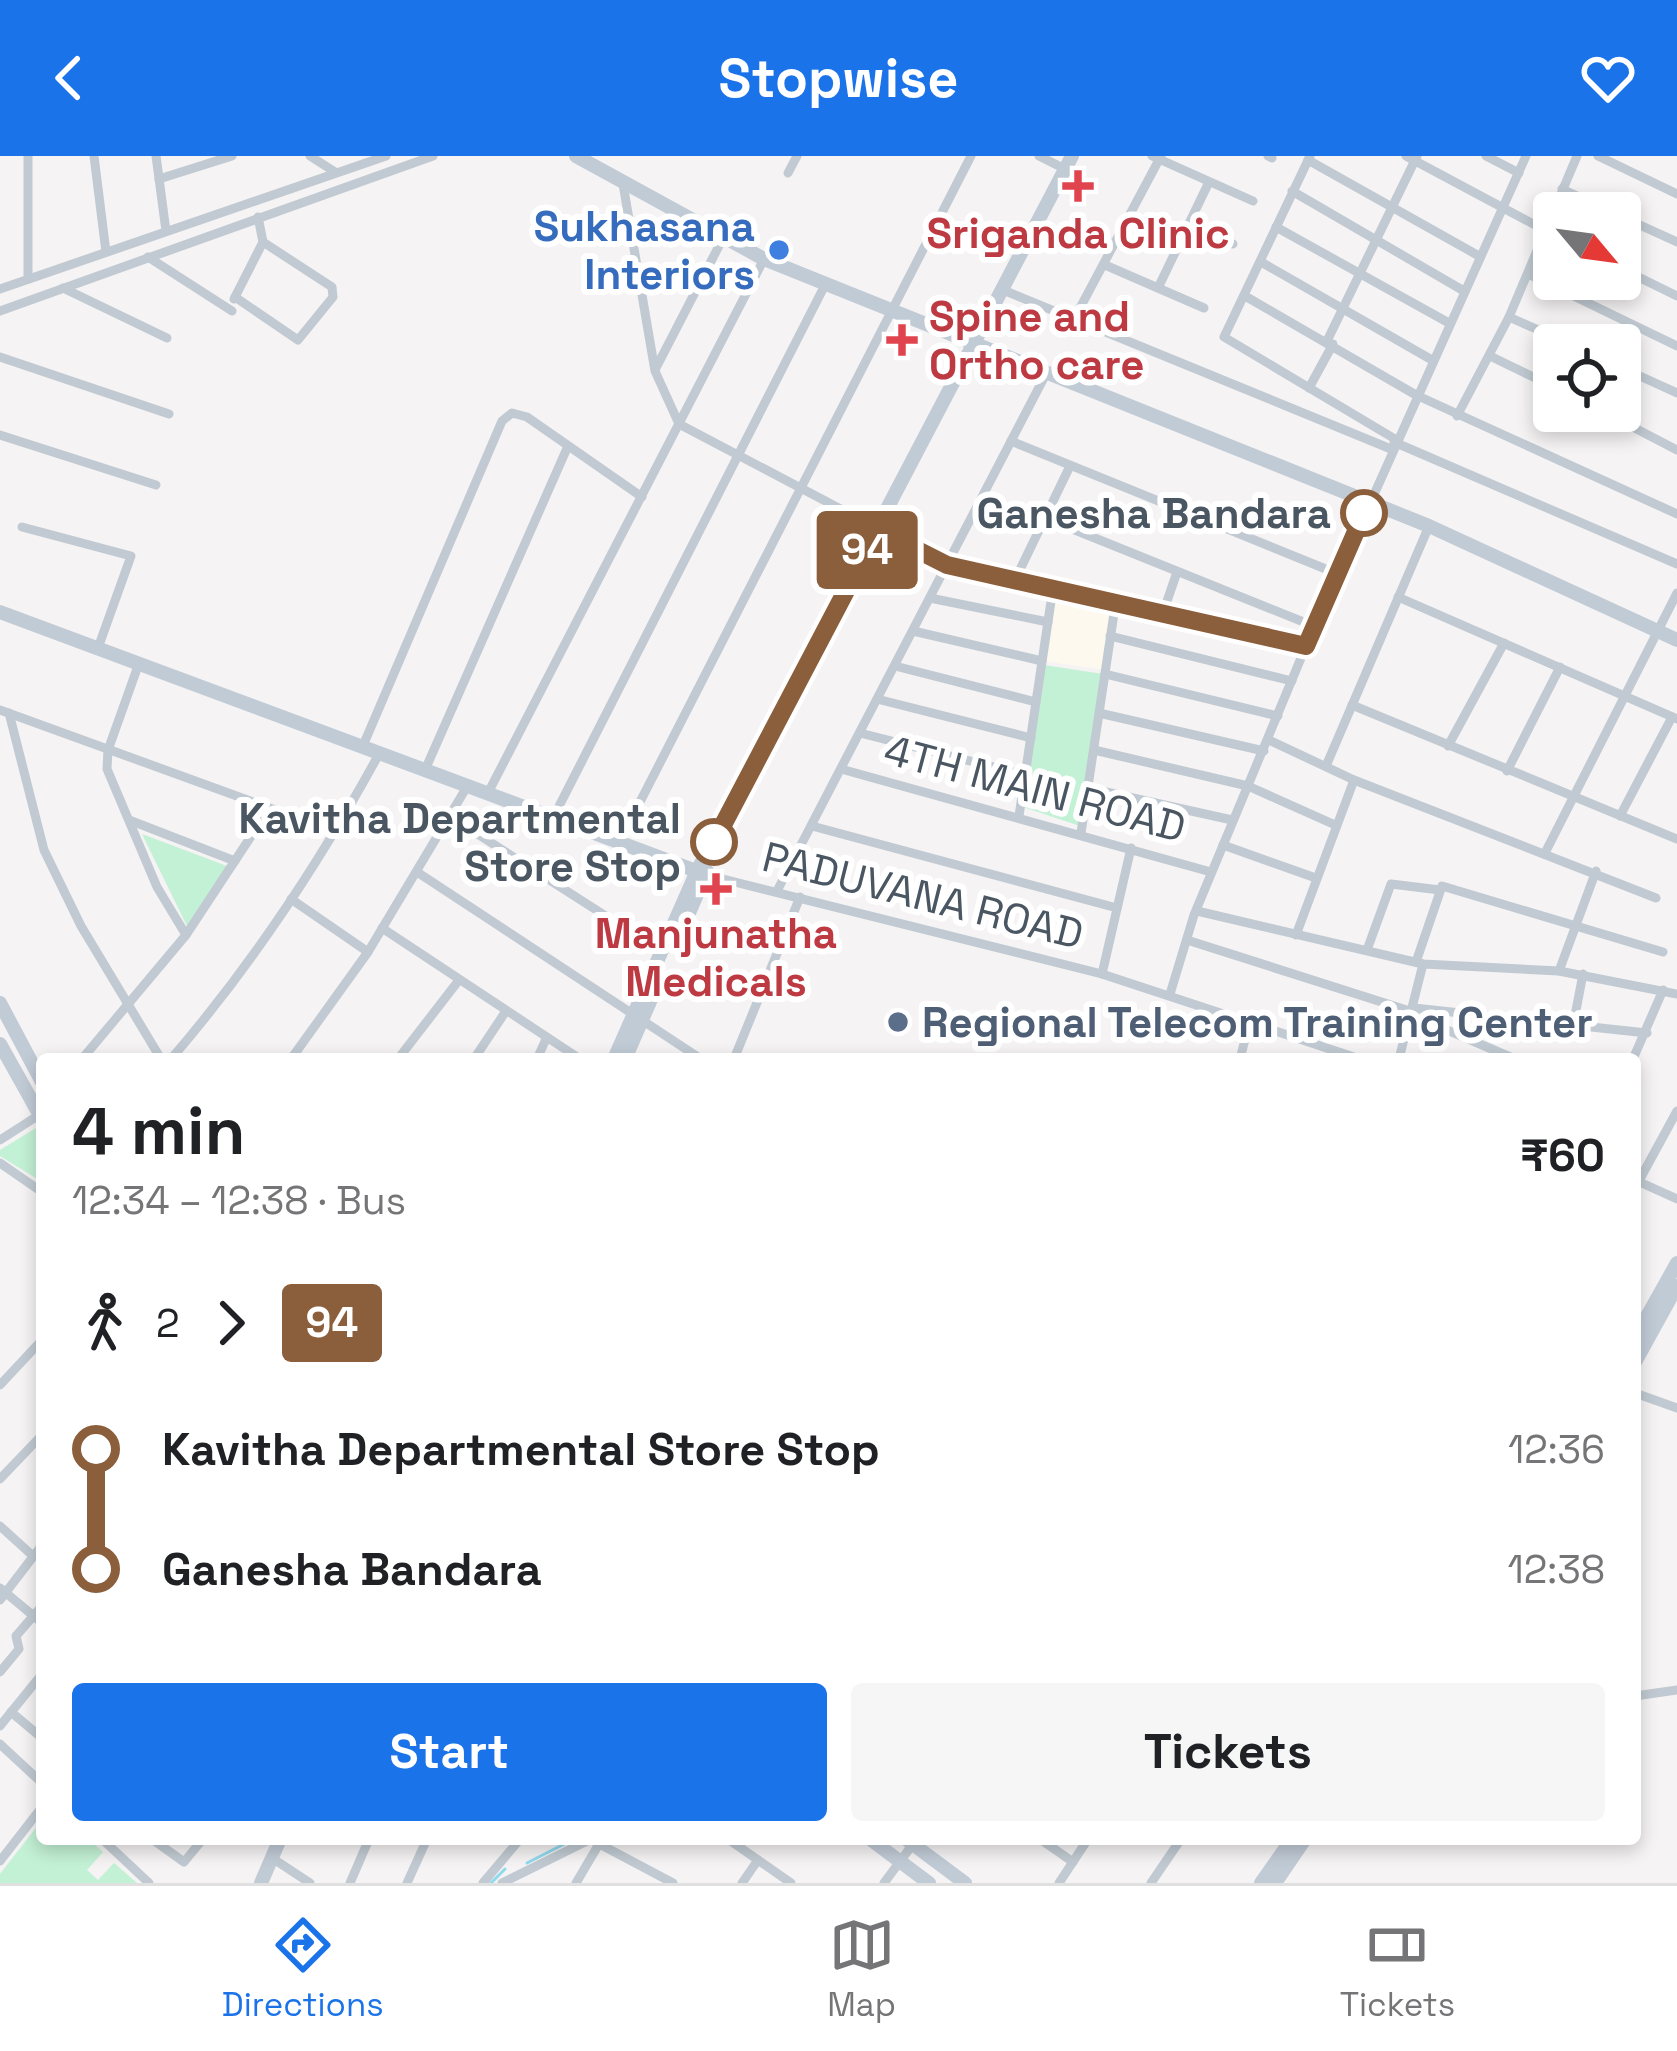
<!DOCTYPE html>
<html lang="en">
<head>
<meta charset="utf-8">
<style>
  :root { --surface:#fff; --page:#f6f6f6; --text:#202124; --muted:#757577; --line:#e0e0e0; --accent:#1a73e8 }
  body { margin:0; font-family:"Space Grotesk",sans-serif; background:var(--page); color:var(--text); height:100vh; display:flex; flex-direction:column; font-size:45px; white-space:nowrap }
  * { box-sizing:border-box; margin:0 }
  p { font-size:39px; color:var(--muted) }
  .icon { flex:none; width:66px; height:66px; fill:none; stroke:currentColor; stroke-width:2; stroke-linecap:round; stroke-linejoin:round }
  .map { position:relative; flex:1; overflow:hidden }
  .details { position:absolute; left:36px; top:897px; width:1605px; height:792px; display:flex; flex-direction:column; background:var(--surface); border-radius:12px; box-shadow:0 6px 18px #0003 }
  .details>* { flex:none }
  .badge { padding:0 24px; border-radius:9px; font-size:42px; line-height:78px }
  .needle { width:78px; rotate:119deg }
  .tools { position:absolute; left:1533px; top:36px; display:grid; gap:24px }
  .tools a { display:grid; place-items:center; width:108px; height:108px; border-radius:12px; background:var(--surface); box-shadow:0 6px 18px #0003; font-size:60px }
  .map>.badge { position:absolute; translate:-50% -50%; box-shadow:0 0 0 6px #fff }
  .legs { display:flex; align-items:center; gap:18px; height:132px; padding:0 36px; font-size:39px }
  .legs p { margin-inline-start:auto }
  .overview { display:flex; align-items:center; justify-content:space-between; height:204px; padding:0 36px }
  h1 { font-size:66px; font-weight:700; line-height:90px }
  .primary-button { display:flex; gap:24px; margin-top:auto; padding:24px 36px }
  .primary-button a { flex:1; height:138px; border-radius:12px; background:var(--accent); color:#fff; font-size:48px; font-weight:700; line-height:138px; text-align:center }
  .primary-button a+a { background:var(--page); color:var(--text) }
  ul { padding:0 36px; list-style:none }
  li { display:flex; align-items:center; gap:42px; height:120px; font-size:45px }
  li i { display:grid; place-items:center; width:18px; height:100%; margin:0 15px; background:currentColor }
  li i::after { content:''; width:30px; height:30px; margin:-15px; border:9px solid; border-radius:50%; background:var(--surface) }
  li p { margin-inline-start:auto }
  li:first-child i { background:linear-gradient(#0000 50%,currentColor 0) }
  li:last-child i { background:linear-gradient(currentColor 50%,#0000 0) }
  header { display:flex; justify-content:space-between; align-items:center; height:156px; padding:0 36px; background:var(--accent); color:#fff; font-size:54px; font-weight:700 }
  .tabs { display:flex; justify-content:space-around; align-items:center; height:168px; border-top:3px solid var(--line); background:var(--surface); font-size:33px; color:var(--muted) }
  .tabs a { display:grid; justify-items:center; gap:6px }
  .tabs .on { color:var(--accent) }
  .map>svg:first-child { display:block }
  .commercial { fill:#fdf9ef }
  .green { fill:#c3f1d5 }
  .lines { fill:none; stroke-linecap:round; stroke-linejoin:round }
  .stream { stroke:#90daee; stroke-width:3 }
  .street { stroke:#c1cad2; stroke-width:9 }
  .secondary { stroke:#c1cbd6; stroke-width:14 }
  .line-1-casing { stroke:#fff; stroke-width:27 }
  .line-1 { stroke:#8b5e3c; stroke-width:18 }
  .health-dot { fill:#e0444e; stroke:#fff; stroke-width:4.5 }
  .shop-dot { fill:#3f7fe0; stroke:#fff; stroke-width:4.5 }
  .stop-1-dot { fill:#fff; stroke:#8b5e3c; stroke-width:6 }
  .service-dot { fill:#5c6f8a; stroke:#fff; stroke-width:4.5 }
  .labels { text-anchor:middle; stroke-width:12; stroke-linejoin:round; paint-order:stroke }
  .shop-label { font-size:42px; font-weight:bold; fill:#366cbe; stroke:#fff; text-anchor:end }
  .health-label { font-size:42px; font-weight:bold; fill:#be3a42; stroke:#fff }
  .stop-label { font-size:42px; font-weight:bold; fill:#4a5661; stroke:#fff; text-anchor:end }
  .street-label { font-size:42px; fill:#4a5661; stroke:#fff }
  .service-label { font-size:42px; font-weight:bold; fill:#4e5e75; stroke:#fff; text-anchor:start }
</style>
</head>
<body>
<header><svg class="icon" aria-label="back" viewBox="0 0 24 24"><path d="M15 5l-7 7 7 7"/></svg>Stopwise<svg class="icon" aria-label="heart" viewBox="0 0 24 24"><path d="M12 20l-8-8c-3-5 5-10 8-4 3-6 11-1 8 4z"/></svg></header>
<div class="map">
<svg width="1677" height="1727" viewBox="0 0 1677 1727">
  <rect width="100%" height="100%" fill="#f5f3f3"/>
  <!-- commercial -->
  <polygon class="commercial" points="1053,432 1116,444 1106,514 1042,505"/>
  <!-- green -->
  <g class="green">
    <polygon points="1044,509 1103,518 1080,670 1023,651"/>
    <polygon points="142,678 227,710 187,770"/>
    <polygon points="36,972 42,981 42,1026 0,1000 0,994"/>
    <polygon points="42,1664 42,1683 88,1683 103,1696 87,1714 98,1724 114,1707 137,1727 0,1727 0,1718"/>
  </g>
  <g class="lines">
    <!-- stream -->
    <g class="stream">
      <polyline points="527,1707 574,1683"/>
      <polyline points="491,1727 505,1713"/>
    </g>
    <!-- street -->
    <g class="street">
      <polyline points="28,0 28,123"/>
      <polyline points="94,0 106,96"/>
      <polyline points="156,0 166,75"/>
      <polyline points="310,0 335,16"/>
      <polyline points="1039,0 1065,13"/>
      <polyline points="1152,0 1253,45"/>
      <polyline points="1268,0 1272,2"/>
      <polyline points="1310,0 1224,181 1395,283"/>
      <polyline points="1406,0 1554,79"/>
      <polyline points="1486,0 1519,17"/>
      <polyline points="1598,0 1677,38"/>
      <polyline points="1308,4 1479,100"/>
      <polyline points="788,17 797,0"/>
      <polyline points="159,23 232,0"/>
      <polyline points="623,28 655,215 679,268 947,409 1306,490"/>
      <polyline points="1562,33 1614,57"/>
      <polyline points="1292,35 1464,135"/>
      <polyline points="1620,60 1677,86"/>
      <polyline points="1189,71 1233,88"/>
      <polyline points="1276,71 1449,167"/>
      <polyline points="148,101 232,155"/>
      <polyline points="1261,106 1432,204"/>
      <polyline points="1105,109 1204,152"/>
      <polyline points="1620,112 1677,140"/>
      <polyline points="1528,118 1677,190"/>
      <polyline points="63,132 167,182"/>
      <polyline points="1158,132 1209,26"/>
      <polyline points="0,133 386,0"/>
      <polyline points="1003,134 1391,293"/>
      <polyline points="1245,140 1416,239 1677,358"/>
      <polyline points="235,141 298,184 333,141 332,131 263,86"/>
      <polyline points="234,143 263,86 258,61"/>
      <polyline points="0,155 433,0"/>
      <polyline points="1509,161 1572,189"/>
      <polyline points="1073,165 1161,0"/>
      <polyline points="1327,185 1417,0"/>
      <polyline points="1490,200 1554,231"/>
      <polyline points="0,201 169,258"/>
      <polyline points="1620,211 1677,237"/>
      <polyline points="656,212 722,84"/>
      <polyline points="1309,232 1333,188"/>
      <polyline points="1602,255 1677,294"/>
      <polyline points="1457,260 1509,161 1577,0"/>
      <polyline points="0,279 156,329"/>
      <polyline points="1011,285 1338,418"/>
      <polyline points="1394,286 1677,408"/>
      <polyline points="1045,362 1316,471"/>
      <polyline points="22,371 131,400 98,492"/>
      <polyline points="1015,424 1070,310"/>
      <polyline points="1398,441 1677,563"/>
      <polyline points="930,442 1048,466"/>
      <polyline points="1164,454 1177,416"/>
      <polyline points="913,475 1042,505"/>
      <polyline points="1110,480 1292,525"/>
      <polyline points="138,510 108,594 107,613 157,731 186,779"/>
      <polyline points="895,510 1036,546"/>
      <polyline points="1105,518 1278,560"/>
      <polyline points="877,543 1031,582"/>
      <polyline points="1352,549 1677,683"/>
      <polyline points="0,554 336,676"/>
      <polyline points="9,557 44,694 81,770 161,903"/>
      <polyline points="1099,557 1264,595"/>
      <polyline points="860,577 1025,619"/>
      <polyline points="1269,584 1354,624 1656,742"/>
      <polyline points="1448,590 1504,487"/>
      <polyline points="362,592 502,265 512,257 527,261 642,341"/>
      <polyline points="1094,594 1248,630 1333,668"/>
      <polyline points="1326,610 1429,370"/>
      <polyline points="841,613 1211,716"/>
      <polyline points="425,614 568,290"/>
      <polyline points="1507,615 1560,511"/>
      <polyline points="1088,632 1232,664"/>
      <polyline points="489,635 764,103"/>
      <polyline points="554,660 825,129"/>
      <polyline points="1019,660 1053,432"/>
      <polyline points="1620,660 1672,561"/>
      <polyline points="451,661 662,796"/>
      <polyline points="129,664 235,705"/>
      <polyline points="812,670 1117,752"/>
      <polyline points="1081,677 1116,444"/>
      <polyline points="621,683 971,0"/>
      <polyline points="1223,689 1313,721"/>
      <polyline points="1546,695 1677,437"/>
      <polyline points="417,716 701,903"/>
      <polyline points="707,719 1102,818 1360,903"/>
      <polyline points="777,735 1047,216"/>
      <polyline points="291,743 368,796"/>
      <polyline points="1197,755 1423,808 1559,815 1677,838"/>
      <polyline points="382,772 580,903"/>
      <polyline points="1296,779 1354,624"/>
      <polyline points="1187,784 1413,856"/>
      <polyline points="1367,794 1391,728 1440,734"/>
      <polyline points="1416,806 1442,730 1663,796"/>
      <polyline points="1559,815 1596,715"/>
      <polyline points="1102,818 1131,692"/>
      <polyline points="1170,838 1194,759 1306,490 1526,0"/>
      <polyline points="1414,852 1647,877"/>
      <polyline points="1412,859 1515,903"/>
      <polyline points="1573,870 1583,818"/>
      <polyline points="82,903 186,779 269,653"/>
      <path d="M171 903C251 810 320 706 379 598"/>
      <polyline points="291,903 368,796 468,629"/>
      <polyline points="398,903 459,824"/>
      <polyline points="474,903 506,855"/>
      <polyline points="537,903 546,883"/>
      <polyline points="734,903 800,741"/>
      <polyline points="1240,903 1250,864"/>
      <polyline points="1399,903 1423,808"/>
      <polyline points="1633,903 1663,834"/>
      <polyline points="0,984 39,959"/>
      <polyline points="0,1007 42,1036"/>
      <polyline points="1635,1024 1677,1043"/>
      <polyline points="1635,1032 1677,955"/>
      <polyline points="0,1229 42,1184"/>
      <polyline points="1635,1237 1677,1252"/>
      <polyline points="0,1323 42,1279"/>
      <polyline points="0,1370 33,1400"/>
      <polyline points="0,1432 42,1467"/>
      <polyline points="0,1444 42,1389"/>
      <polyline points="0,1516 19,1493 16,1480 42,1450"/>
      <polyline points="1635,1540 1677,1534"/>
      <polyline points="11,1556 42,1582"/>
      <polyline points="0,1570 42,1518"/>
      <polyline points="0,1588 42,1627"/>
      <polyline points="102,1683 149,1727"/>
      <polyline points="152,1683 184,1706 203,1683"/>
      <polyline points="590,1683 673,1727"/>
      <polyline points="728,1683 791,1727"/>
      <polyline points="1040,1683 1073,1706"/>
      <polyline points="272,1702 310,1727"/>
      <polyline points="0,1705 42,1651"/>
      <polyline points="350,1727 369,1683"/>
      <polyline points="407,1727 427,1683"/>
      <polyline points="483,1727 520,1683"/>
      <polyline points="502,1727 591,1683"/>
      <polyline points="576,1727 599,1688"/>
      <polyline points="742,1727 758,1704"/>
      <polyline points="884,1727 913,1688"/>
      <polyline points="1059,1727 1088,1683"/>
      <polyline points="1151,1727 1181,1683"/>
    </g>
    <!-- secondary -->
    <g class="secondary">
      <polyline points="576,0 764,103 1429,370 1677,484"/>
      <polyline points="0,456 707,719"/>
      <polyline points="683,771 707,715"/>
      <polyline points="0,847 42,926"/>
      <polyline points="0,888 42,963"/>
      <polyline points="614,903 697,715 1072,0"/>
      <polyline points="625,903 652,841"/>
      <polyline points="1635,1182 1677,1107"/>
      <polyline points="1635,1206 1677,1130"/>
      <polyline points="870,1683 929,1727"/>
      <polyline points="906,1683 965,1727"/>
      <polyline points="261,1727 280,1683"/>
      <polyline points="1261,1727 1292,1683"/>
      <polyline points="1275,1727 1305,1683"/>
    </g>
  </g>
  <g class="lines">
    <defs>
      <polyline id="line-1" points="714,686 878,374 947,409 1306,490 1364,357"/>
    </defs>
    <!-- line-1 casing -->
    <use href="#line-1" class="line-1-casing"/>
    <!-- line-1 -->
    <use href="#line-1" class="line-1"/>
  </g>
  <!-- markers -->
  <g class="health-dot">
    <path d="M1072 12h12v12h12v12h-12v12h-12v-12h-12v-12h12z"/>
    <path d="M896 166h12v12h12v12h-12v12h-12v-12h-12v-12h12z"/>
    <path d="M710 715h12v12h12v12h-12v12h-12v-12h-12v-12h12z"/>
  </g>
  <circle class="shop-dot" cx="779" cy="94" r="12"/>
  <g class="stop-1-dot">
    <circle cx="1364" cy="357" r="21"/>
    <circle cx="714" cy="686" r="21"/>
  </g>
  <circle class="service-dot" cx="898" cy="866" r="12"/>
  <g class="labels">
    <!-- shop labels -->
    <g class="shop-label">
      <text x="755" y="85">Sukhasana<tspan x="755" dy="48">Interiors</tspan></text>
    </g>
    <!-- health labels -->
    <g class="health-label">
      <text x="1078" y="92">Sriganda Clinic</text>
      <text x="929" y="175" text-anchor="start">Spine and<tspan x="929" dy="48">Ortho care</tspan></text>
      <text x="716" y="792">Manjunatha<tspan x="716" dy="48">Medicals</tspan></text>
    </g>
    <!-- stop labels -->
    <g class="stop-label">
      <text x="1331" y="372">Ganesha Bandara</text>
      <text x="681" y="677">Kavitha Departmental<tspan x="681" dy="48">Store Stop</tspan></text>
    </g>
    <!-- street labels -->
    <g class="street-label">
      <text transform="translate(1035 632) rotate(15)" y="15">4TH MAIN ROAD</text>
      <text transform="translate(923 739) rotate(14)" y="15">PADUVANA ROAD</text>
    </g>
    <!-- service labels -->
    <g class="service-label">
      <text x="922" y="881">Regional Telecom Training Center</text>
    </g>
  </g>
</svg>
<div class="tools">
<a><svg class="needle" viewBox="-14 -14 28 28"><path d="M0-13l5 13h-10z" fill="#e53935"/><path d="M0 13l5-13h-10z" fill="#757577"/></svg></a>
<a><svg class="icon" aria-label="locate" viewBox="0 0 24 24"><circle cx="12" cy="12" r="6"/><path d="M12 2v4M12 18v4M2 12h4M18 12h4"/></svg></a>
</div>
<b class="badge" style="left:867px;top:394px;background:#8b5e3c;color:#fff">94</b>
<section class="details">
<div class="overview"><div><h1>4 min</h1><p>12:34 – 12:38 · Bus</p></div><b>₹60</b></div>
<div class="legs"><svg class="icon" aria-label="walk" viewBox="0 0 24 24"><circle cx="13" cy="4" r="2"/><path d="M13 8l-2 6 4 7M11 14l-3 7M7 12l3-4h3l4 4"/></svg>2<svg class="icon" aria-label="forward" viewBox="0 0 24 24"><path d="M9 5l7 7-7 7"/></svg><b class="badge" style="background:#8b5e3c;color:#fff">94</b></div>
<ul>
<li><i style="color:#8b5e3c"></i><b>Kavitha Departmental Store Stop</b><p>12:36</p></li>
<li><i style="color:#8b5e3c"></i><b>Ganesha Bandara</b><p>12:38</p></li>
</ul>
<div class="primary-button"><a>Start</a><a>Tickets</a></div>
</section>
</div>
<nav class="tabs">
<a class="on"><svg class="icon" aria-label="directions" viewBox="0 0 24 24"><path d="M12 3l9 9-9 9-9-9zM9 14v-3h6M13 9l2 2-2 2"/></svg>Directions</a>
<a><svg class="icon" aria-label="map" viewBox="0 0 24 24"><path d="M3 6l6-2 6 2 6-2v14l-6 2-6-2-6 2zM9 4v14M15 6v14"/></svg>Map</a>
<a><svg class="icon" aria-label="tickets" viewBox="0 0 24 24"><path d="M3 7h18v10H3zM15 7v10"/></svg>Tickets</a>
</nav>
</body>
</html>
